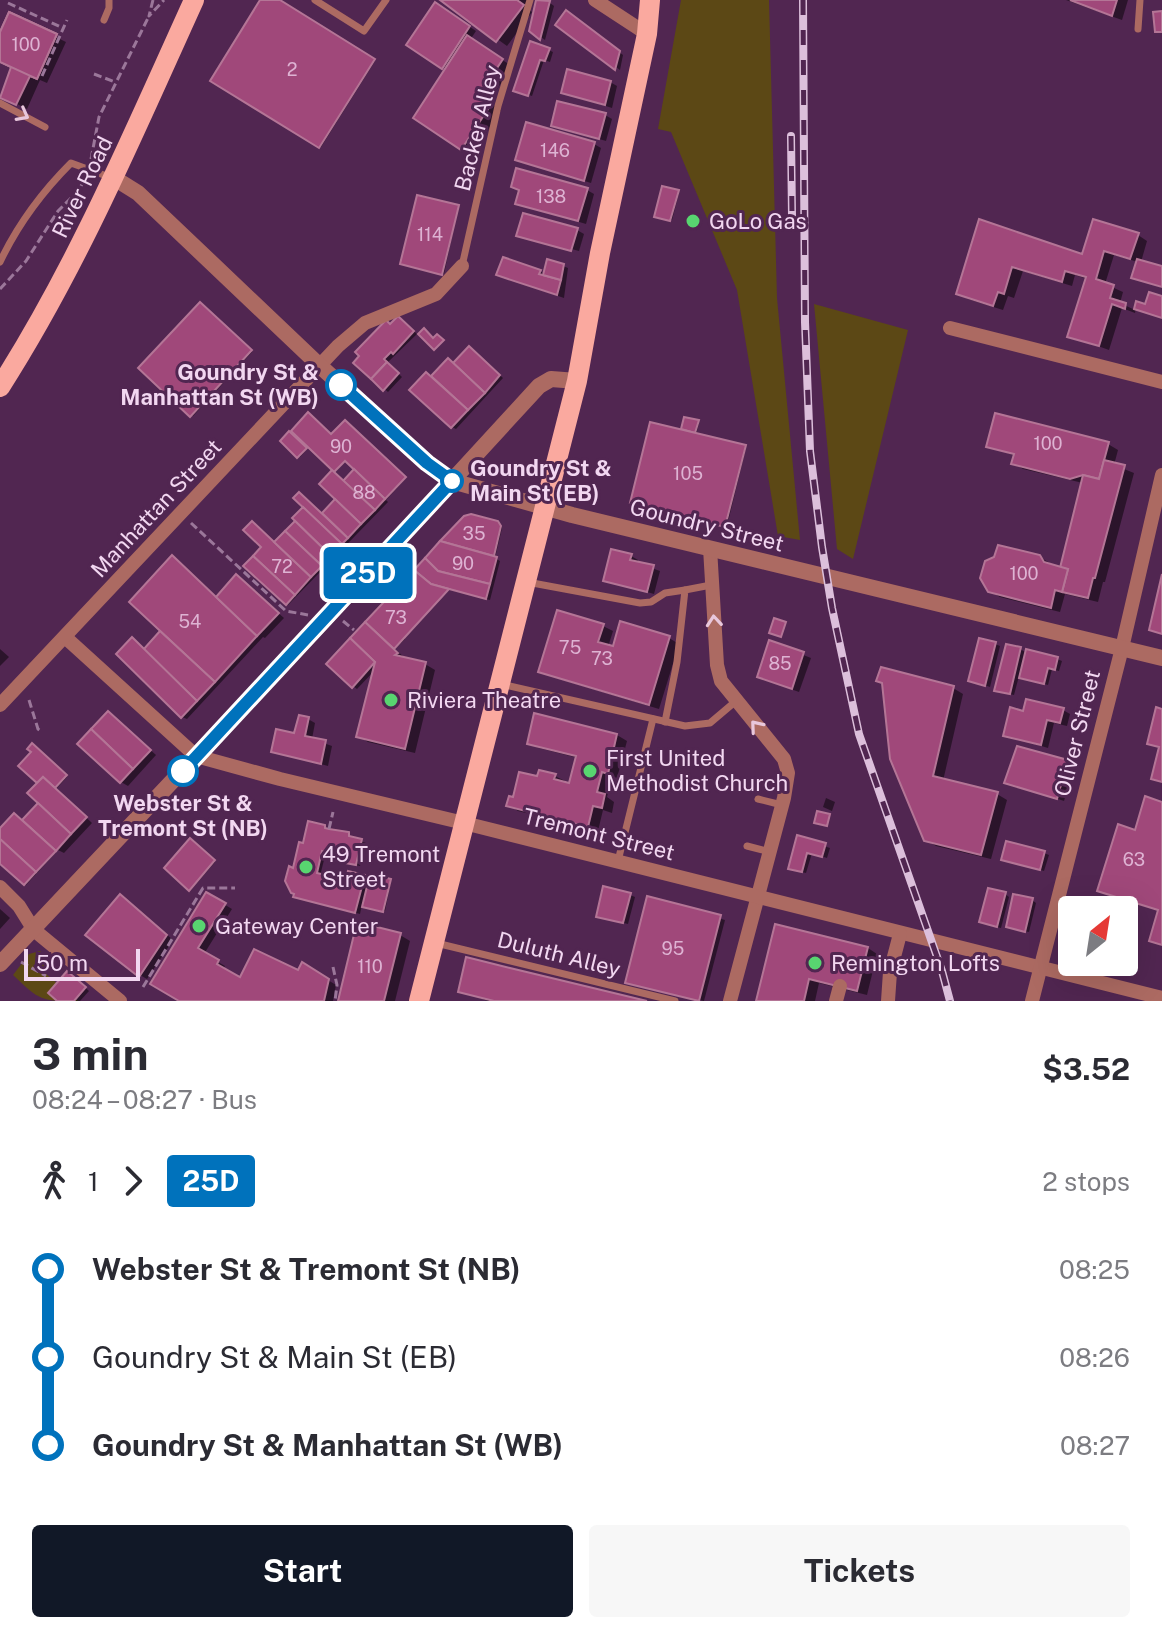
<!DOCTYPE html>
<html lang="en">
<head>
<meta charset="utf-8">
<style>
  :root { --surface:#fff; --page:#f7f7f7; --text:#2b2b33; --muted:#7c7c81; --accent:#111827 }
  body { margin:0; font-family:"Public Sans",sans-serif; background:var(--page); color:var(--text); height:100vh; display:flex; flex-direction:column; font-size:30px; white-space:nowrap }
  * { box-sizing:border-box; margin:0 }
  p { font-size:26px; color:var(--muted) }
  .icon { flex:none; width:44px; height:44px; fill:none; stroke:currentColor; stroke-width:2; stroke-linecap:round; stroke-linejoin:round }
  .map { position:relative; height:1001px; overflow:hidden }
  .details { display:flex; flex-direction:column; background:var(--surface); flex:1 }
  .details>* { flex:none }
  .badge { padding:0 16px; border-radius:6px; font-size:28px; line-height:52px }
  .needle { width:52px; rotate:30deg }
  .fabs { position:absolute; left:1058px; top:896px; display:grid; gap:16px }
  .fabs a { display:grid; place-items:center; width:80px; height:80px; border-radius:8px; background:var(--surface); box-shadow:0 8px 32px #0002; font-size:40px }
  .scale { position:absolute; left:24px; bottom:20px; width:116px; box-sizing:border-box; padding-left:8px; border:4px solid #f2d7f1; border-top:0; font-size:22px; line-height:28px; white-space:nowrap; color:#f2d7f1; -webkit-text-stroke:6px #512651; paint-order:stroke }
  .map>.badge { position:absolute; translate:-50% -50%; box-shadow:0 0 0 4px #fff }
  .legs { display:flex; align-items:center; gap:12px; height:88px; padding:0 32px; font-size:26px }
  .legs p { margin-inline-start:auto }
  .overview { display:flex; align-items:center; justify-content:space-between; height:136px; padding:0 32px }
  h1 { font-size:44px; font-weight:700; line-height:60px }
  .action { display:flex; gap:16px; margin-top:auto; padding:16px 32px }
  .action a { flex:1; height:92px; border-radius:8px; background:var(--accent); color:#fff; font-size:32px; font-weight:700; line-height:92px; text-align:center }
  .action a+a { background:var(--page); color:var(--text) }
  ul { padding:0 32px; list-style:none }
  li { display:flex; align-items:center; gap:28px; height:88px; font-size:30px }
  li i { display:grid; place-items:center; width:12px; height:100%; margin:0 10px; background:currentColor }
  li i::after { content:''; width:20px; height:20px; margin:-10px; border:6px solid; border-radius:50%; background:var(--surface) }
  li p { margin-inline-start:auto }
  li:first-child i { background:linear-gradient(#0000 50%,currentColor 0) }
  li:last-child i { background:linear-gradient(currentColor 50%,#0000 0) }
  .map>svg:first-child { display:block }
  .green { fill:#5c4815 }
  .shadow { fill:#0007 }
  .building { fill:#a0487a; stroke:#b47596; stroke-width:2 }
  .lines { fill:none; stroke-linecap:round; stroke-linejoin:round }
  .path { stroke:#9b779a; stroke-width:3; stroke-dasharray:8 4; stroke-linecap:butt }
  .service { stroke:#ac6a62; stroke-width:7 }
  .minor { stroke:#ac6a62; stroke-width:14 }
  .tertiary { stroke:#ac6a62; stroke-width:16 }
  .primary { stroke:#faa99f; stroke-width:20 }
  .rail-casing { stroke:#dcbfdb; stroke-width:8 }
  .rail { stroke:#512651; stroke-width:5; stroke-dasharray:15; stroke-linecap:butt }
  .oneway { stroke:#e8c7dc }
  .line-1-casing { stroke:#fff; stroke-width:18 }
  .line-1 { stroke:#0072bc; stroke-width:12 }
  .poi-dot { fill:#58d570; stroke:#512651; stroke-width:3 }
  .stop-1-dot { fill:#fff; stroke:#0072bc; stroke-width:4 }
  .labels { text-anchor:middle; stroke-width:6; stroke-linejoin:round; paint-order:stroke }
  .number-label { font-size:18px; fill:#deb3d3 }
  .street-label { font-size:22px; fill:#f2d7f1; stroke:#512651 }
  .poi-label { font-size:22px; fill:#f2d7f1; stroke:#512651; text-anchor:start }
  .stop-label { font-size:22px; font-weight:bold; fill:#f2d7f1; stroke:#512651; text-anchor:end }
</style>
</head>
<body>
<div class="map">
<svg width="1162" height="1001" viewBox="0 0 1162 1001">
  <rect width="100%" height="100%" fill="#512651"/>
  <!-- green -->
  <g class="green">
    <polygon points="681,0 769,0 777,298 800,540 778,536 737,290 671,132 658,129"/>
    <polygon points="814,304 908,330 853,559 837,549"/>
    <path d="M40 951 53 962 45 973 78 1001C41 1001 40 1001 13 975L29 954Z"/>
  </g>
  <!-- shadow -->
  <g class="shadow">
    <polygon points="263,0 276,0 375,61 321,147 213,80"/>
    <polygon points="443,0 531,0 525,7 532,12 507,46"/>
    <polygon points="538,0 546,0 554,6 545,40 531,30"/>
    <polygon points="1066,0 1128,0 1122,20"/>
    <polygon points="442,8 476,31 470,40 512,66 489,102 501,110 472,154 462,148 447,70 409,45"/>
    <polygon points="10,15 66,42 47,83 40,80 27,109 1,96 14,67 0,61 0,37"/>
    <polygon points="571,15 623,55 620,70 558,24"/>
    <polygon points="532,43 553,52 550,62 544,60 532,96 520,92"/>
    <polygon points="610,82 617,86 612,108 563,92"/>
    <polygon points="605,115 612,119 606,141 553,125"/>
    <polygon points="594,144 601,148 591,183 517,160"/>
    <polygon points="663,188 679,193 672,220 656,216"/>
    <polygon points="587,190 594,194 586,224 517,203"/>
    <polygon points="458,207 444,274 404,264"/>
    <polygon points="980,222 1083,257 1138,235 1147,241 1141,262 1162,268 1162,288 1134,277 1138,262 1114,255 1105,284 1123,292 1120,303 1135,310 1137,304 1147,307 1162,298 1162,317 1136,308 1135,313 1122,308 1109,350 1070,336 1087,279 1075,275 1072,286 1023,271 1014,298 1008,296 1003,310 968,299 958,293"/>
    <polygon points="577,230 584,234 579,251 524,236"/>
    <polygon points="563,266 568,268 564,298 505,278 540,271 545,275"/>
    <polygon points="200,305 252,352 193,416 141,368"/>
    <polygon points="402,321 417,334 387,363 402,377 388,392 356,363 391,326"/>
    <polygon points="473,351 503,378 456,429 452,427 427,374 433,377"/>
    <polygon points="309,415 332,436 347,423 406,478 386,500 388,502 288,605 246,566 275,545 298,521 323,514 337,499 344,482 361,476 347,460 336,471 310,446 300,457 283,441"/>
    <polygon points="686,419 699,423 696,435 746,448 727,526 634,503 682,431"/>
    <polygon points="1108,444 1118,450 1114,465 1134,473 1105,582 1103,582 1098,602 1065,594 1060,612 1000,597 989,591 1040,557 1061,570 1083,483 1023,469 1013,463 1016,456 988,446"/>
    <polygon points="466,517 500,524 502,528 495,558 500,561 490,600 447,589 402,637 405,639 395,649 407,660 425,664 435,670 415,753 368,742 358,736 376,669 357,689 353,686 365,624 373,628 368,622"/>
    <polygon points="631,556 638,560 637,563 660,571 654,594 606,580"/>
    <polygon points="237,577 284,618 265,638 263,637 187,719 182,717 145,650 163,631 217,598"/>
    <polygon points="603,626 613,631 608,647 614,648 669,638 679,644 659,709 550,676 540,671"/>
    <polygon points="770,642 811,658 799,692 766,680"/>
    <polygon points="995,644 1000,646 990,687 970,680"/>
    <polygon points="0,649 9,657 0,666"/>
    <polygon points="1020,649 1027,653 1057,659 1062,661 1059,671 1052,669 1048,685 1019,676 1014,695 1001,692"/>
    <polygon points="953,688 963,694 943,781 997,794 1007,800 991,859 936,846 926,840 892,759"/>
    <polygon points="1063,710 1070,714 1067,726 1054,723 1048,748 1005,735 1025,713"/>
    <polygon points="109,713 156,755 128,786 121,782"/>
    <polygon points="536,715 617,735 627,741 617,778 612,776 607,797 614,802 612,813 603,810 598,831 518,811 509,805 538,778 555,776 565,781 564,784 571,785 578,758 539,748 529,743"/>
    <polygon points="308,719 315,723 312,739 332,746 328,766 273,751 296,736"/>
    <polygon points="32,745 67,777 56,789 92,823 64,853 58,850 26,885 0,861 0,831 23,822 40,803 40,782"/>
    <polygon points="1067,762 1074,766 1064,801 1007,782"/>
    <polygon points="826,798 835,802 832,811 823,807"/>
    <polygon points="1162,804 1162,946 1151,940 1160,911 1110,896 1100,890 1136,832"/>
    <polygon points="324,827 349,834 352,839 366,843 360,866 347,863 344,856 326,852 320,876 348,883 364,877 371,880 372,877 391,881 385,911 362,904 360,914 296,896 295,870"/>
    <polygon points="798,838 830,848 827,858 812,853 806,873 794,870"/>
    <polygon points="190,841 215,862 191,890 167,868"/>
    <polygon points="1044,853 1049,855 1044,871 1003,859"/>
    <polygon points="207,894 232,909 204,954 225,966 223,969 241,980 310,969 336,985 333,1001 186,1001"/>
    <polygon points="1005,894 1009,897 1001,928 985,924"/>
    <polygon points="630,895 635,897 628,924 603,918"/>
    <polygon points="649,899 725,920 704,1001 632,984"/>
    <polygon points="1032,900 1036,903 1029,932 1013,929"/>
    <polygon points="128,901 173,940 147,979 140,975"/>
    <polygon points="0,909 10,918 0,929"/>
    <polygon points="400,935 410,941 395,1001 340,1001"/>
    <polygon points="868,948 877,954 867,995 819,983 815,1001 758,1001"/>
    <polygon points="72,976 89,991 80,1001 60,1001"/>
    <polygon points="460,991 638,1001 488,1001"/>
  </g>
  <!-- building -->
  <g class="building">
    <polygon points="260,0 280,0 375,59 319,148 210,81"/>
    <polygon points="440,0 517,0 524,5 496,42"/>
    <polygon points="536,0 550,1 540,40 529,31"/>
    <polygon points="1070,0 1117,0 1112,16"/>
    <polygon points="435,2 470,26 442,69 406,45"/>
    <polygon points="566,10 620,51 615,70 555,25"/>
    <polygon points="1162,11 1162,32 1155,32 1153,12"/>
    <polygon points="9,12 57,34 37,79 30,76 16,105 0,98 11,67 0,62 0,32"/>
    <polygon points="9,12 57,34 37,79 0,62 0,32"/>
    <polygon points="467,35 503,59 480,94 492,103 461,150 413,118"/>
    <polygon points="530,41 550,48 545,61 540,60 528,96 513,91"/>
    <polygon points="567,69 611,81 605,105 561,93"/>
    <polygon points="557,101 606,113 599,139 551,126"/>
    <polygon points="526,122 595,142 584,181 515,160"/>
    <polygon points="516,168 588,188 578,221 515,204 519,190 511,187"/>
    <polygon points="662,186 679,190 670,221 654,217"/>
    <polygon points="417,195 459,205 442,275 400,264"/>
    <polygon points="523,213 578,228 571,251 516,236"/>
    <polygon points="979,219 1082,254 1093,219 1139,233 1130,259 1104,251 1096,279 1114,285 1110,298 1126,303 1125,309 1112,304 1099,346 1067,337 1086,277 1065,271 1062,282 1012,267 1004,294 998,292 993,306 956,294"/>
    <polygon points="503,257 541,270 539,274 561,280 557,295 496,275"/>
    <polygon points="547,259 564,264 561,280 543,275"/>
    <polygon points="1137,259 1162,266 1162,287 1131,278"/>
    <polygon points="1149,292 1162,296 1162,318 1134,309 1136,301 1145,304"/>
    <polygon points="200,302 252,350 190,417 138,368"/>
    <polygon points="398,316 414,331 393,354 391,352 384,359 387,362 371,379 353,363 359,356 355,352 386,320 390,324"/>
    <polygon points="424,328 433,338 437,334 444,340 434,350 418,334"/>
    <polygon points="469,346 500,375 485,393 453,363"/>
    <polygon points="448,358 485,393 468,410 431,376"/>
    <polygon points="387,362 399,373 383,391 371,379"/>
    <polygon points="426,372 468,410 451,428 409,390"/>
    <polygon points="308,412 331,434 345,420 406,477 385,499 345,461 334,472 291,431"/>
    <polygon points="995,413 1109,442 1099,479 1083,475 1070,479 1011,464 1014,454 986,447"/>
    <polygon points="684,417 699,420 695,433 681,429"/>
    <polygon points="650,422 746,445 725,527 630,503"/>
    <polygon points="289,431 307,448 297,458 280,441"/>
    <polygon points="1104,460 1125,465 1095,578 1093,578 1088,598 1062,592 1068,569 1060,568 1083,475 1099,479"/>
    <polygon points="354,469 385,499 375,510 343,481"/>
    <polygon points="332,470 375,510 361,524 319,484"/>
    <polygon points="299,492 348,538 342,544 293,498"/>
    <polygon points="335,499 361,524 348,538 322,513"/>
    <polygon points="303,507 342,544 331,556 292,518"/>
    <polygon points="471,514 498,521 501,526 494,556 440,541 464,516"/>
    <polygon points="252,521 311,577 295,595 253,556 261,547 243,530"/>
    <polygon points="295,521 331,556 322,566 285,531"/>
    <polygon points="285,531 322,566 311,577 274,542"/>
    <polygon points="440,541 497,557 490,584 438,571 425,558"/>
    <polygon points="998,545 1040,555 1044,562 1068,569 1062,592 1055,590 1051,608 988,592 980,578 985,561 994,557"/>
    <polygon points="611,549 632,554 630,560 654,565 647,592 603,581"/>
    <polygon points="172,555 257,636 215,682 129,602"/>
    <polygon points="253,556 295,595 286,605 243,566"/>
    <polygon points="425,558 438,571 490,584 486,599 431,584 414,570"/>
    <polygon points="414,570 431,584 449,589 394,649 365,622"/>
    <polygon points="236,574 279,613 257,636 216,597"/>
    <polygon points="1162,574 1162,634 1149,630"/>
    <polygon points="557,610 604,624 598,642 613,646 620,621 670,636 649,705 538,672"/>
    <polygon points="774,618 786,622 781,637 769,633"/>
    <polygon points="365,622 398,653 395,655 426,662 405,749 356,737 375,662 350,638"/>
    <polygon points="160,631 215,682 197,701 143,650"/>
    <polygon points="132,637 197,701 181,718 116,654"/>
    <polygon points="350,638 375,662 352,688 326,664"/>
    <polygon points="979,638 996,642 985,686 968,681"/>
    <polygon points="769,640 804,652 792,689 757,677"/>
    <polygon points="1006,644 1021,647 1010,694 994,691"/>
    <polygon points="1026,649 1058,657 1055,670 1048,668 1044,684 1019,678"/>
    <polygon points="881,667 954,686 933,776 998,792 981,855 924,841 890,759 882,683 876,681"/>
    <polygon points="1026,699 1064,708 1060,723 1047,720 1041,745 1003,736 1010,707 1023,711"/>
    <polygon points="1156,707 1162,709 1162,782 1151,779 1159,747 1147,744"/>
    <polygon points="108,711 151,750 133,769 91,729"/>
    <polygon points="534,713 617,734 608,774 602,772 597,792 605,794 602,808 593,806 588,827 506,806 509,796 513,797 519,772 537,776 539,770 556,774 554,779 569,783 576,756 527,744"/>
    <polygon points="299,715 309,717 305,736 326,740 321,764 271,752 276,729 294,733"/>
    <polygon points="91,729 133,769 120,783 77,744"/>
    <polygon points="32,743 67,775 55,788 43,777 37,783 18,766 31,752 27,749"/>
    <polygon points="1017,746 1068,760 1057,799 1004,783"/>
    <polygon points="43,777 87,817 71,834 27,793"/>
    <polygon points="1145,796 1162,802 1162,945 1149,941 1158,910 1097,891 1118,824 1135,830"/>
    <polygon points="38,803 71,834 56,851 22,820"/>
    <polygon points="817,811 830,814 827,826 814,823"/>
    <polygon points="14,813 56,851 36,872 0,839 0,828"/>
    <polygon points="308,821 325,825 325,828 329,829 349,832 349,836 362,839 356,865 340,862 342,856 322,851 317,873 346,880 348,871 365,875 355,913 293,897 294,894 291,893 285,881 289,866 293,868 299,842 303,843"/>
    <polygon points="797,835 826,843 822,857 807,853 802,872 788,869"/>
    <polygon points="190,838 215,860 189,891 164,868"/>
    <polygon points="0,839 36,872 24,885 0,864"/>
    <polygon points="1006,841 1045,851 1040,870 1001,860"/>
    <polygon points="370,874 391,879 383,912 362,907"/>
    <polygon points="603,886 631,893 623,923 596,917"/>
    <polygon points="988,888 1006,892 997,927 979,922"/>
    <polygon points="206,892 226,903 198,948 219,960 217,964 240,977 254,949 298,970 302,962 329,979 324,1001 179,1001 150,984"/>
    <polygon points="120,894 167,935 139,977 85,935"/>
    <polygon points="1013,894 1033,898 1025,932 1006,927"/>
    <polygon points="647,896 721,915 699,1001 625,983"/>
    <polygon points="357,922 401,933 384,1001 338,1001"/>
    <polygon points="775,924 868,947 857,991 809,979 804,1001 756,1001"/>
    <polygon points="466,957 510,968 647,1001 494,1001 458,992"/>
    <polygon points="67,971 86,987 74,1001 57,1001 48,993"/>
  </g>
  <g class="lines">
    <!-- path -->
    <g class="path">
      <polyline points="153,0 149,16 164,0"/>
      <polyline points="8,3 63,28"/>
      <polyline points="94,74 115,82"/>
      <polyline points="42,76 67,20"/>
      <polyline points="91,159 99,117 149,16"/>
      <polyline points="0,289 26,261 58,211 80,189 84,178"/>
      <polyline points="191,523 286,611 308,615"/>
      <polyline points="343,621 354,630"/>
      <polyline points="29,700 38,729 42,732"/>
      <polyline points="329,829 333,812"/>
      <polyline points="21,962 46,976"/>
      <polyline points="333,967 337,985 335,1001"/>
      <polyline points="143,987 203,888 235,888"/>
    </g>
    <!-- service -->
    <g class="service">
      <polyline points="315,0 364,31 386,0"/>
      <polyline points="104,20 109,8 109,0"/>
      <polyline points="1138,29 1140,0"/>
      <polyline points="0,103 45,127"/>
      <path d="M0 262C18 224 41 193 71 163L112 178"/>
      <polyline points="462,266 498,106 530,0"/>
      <polyline points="527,582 640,603 651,602 665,593 685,590"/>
      <polyline points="501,684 685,726 710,723 736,701"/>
      <polyline points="665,722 677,662 685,590 711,585"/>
      <polyline points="758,799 782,805"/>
      <polyline points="747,846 770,852"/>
      <polyline points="618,861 653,719"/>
      <polyline points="436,943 675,1001"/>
    </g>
    <!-- minor -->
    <g class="minor">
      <polyline points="595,0 647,34"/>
      <polyline points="950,328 1162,382"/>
      <polyline points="710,548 717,665 721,681 784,759 788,773 784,798 730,1001"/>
      <polyline points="65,637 196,756 280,779 464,823 1162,998"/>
      <polyline points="0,705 338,346 365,323 436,294 462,266"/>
      <polyline points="0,887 19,906 34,930 120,1001"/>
      <polyline points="836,1001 840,986"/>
      <polyline points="888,1001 890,972 900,934"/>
      <polyline points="1032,1001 1122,648 1162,475"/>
    </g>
    <!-- tertiary -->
    <g class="tertiary">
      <polyline points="114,178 138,193 320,366 427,463 452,481 572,515 1162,658"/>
      <polyline points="0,964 326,618 539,386 551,379 577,381"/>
    </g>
    <!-- primary -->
    <g class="primary">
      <path d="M0 387C78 265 134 132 194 0"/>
      <polyline points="419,1001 577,381 600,253 647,34 650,0"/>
    </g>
    <defs>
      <g id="rail">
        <polyline points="803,0 805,322 810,451 822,547 832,608 859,734 942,971 950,1001"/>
        <polyline points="791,136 792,216"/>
      </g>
    </defs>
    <!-- rail casing -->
    <use href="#rail" class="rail-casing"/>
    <!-- rail -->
    <use href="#rail" class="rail"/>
  </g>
  <!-- one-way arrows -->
  <defs><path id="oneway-chevron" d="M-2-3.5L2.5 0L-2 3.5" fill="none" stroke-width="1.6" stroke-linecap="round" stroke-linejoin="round" transform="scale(2)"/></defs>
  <g class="oneway">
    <use href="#oneway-chevron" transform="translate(23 115) rotate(28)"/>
    <use href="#oneway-chevron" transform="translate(714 621) rotate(-95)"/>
    <use href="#oneway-chevron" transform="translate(756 726) rotate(-130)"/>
  </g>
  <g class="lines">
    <defs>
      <polyline id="line-1" points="183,771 452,481 427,463 341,385"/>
    </defs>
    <!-- line-1 casing -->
    <use href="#line-1" class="line-1-casing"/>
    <!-- line-1 -->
    <use href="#line-1" class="line-1"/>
  </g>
  <!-- markers -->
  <g class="poi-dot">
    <circle cx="693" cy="221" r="8"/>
    <circle cx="391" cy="700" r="8"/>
    <circle cx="590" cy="771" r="8"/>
    <circle cx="306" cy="867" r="8"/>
    <circle cx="199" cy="926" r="8"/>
    <circle cx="815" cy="963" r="8"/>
  </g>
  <g class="stop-1-dot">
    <circle cx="341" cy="385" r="14"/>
    <circle cx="452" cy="481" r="10"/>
    <circle cx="183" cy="771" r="14"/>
  </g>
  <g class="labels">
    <!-- number labels -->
    <g class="number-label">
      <text x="26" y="51">100</text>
      <text x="292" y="76">2</text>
      <text x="555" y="157">146</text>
      <text x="551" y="203">138</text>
      <text x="430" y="241">114</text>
      <text x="1048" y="450">100</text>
      <text x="341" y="453">90</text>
      <text x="688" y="480">105</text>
      <text x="364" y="499">88</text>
      <text x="474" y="540">35</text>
      <text x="463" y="570">90</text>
      <text x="282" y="573">72</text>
      <text x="1024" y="580">100</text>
      <text x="396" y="624">73</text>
      <text x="190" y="628">54</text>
      <text x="570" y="654">75</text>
      <text x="602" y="665">73</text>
      <text x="780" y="670">85</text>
      <text x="1134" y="866">63</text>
      <text x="673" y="955">95</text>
      <text x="370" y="973">110</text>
    </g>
    <!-- street labels -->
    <g class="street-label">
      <text transform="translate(477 128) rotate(-76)" y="8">Backer Alley</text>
      <text transform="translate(82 187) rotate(-64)" y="8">River Road</text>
      <text transform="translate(156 508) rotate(-47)" y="8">Manhattan Street</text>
      <text transform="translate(707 525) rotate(14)" y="8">Goundry Street</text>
      <text transform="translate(1077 733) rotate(-76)" y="8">Oliver Street</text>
      <text transform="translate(599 834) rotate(14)" y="8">Tremont Street</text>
      <text transform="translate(559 954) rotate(14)" y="8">Duluth Alley</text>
    </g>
    <!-- poi labels -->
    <g class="poi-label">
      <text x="709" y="229">GoLo Gas</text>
      <text x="407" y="708">Riviera Theatre</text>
      <text x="606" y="766">First United<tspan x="606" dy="25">Methodist Church</tspan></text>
      <text x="322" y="862">49 Tremont<tspan x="322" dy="25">Street</tspan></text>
      <text x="215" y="934">Gateway Center</text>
      <text x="831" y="971">Remington Lofts</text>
    </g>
    <!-- stop labels -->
    <g class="stop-label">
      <text x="319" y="380">Goundry St &amp;<tspan x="319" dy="25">Manhattan St (WB)</tspan></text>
      <text x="470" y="476" text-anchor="start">Goundry St &amp;<tspan x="470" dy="25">Main St (EB)</tspan></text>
      <text x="183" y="811" text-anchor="middle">Webster St &amp;<tspan x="183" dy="25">Tremont St (NB)</tspan></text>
    </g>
  </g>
</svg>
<div class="fabs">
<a><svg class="needle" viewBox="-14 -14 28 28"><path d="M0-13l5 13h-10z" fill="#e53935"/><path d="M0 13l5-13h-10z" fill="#7c7c81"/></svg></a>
</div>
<div class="scale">50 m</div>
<b class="badge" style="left:368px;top:573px;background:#0072bc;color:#fff">25D</b>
</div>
<section class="details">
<div class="overview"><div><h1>3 min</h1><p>08:24 – 08:27 · Bus</p></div><b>$3.52</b></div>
<div class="legs"><svg class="icon" aria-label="walk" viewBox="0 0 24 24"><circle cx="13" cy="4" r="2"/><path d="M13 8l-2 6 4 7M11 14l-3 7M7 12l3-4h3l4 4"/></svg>1<svg class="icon" aria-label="forward" viewBox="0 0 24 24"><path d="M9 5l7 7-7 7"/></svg><b class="badge" style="background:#0072bc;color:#fff">25D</b><p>2 stops</p></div>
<ul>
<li><i style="color:#0072bc"></i><b>Webster St &amp; Tremont St (NB)</b><p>08:25</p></li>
<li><i style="color:#0072bc"></i><span>Goundry St &amp; Main St (EB)</span><p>08:26</p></li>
<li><i style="color:#0072bc"></i><b>Goundry St &amp; Manhattan St (WB)</b><p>08:27</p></li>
</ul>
<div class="action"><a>Start</a><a>Tickets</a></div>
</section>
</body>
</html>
